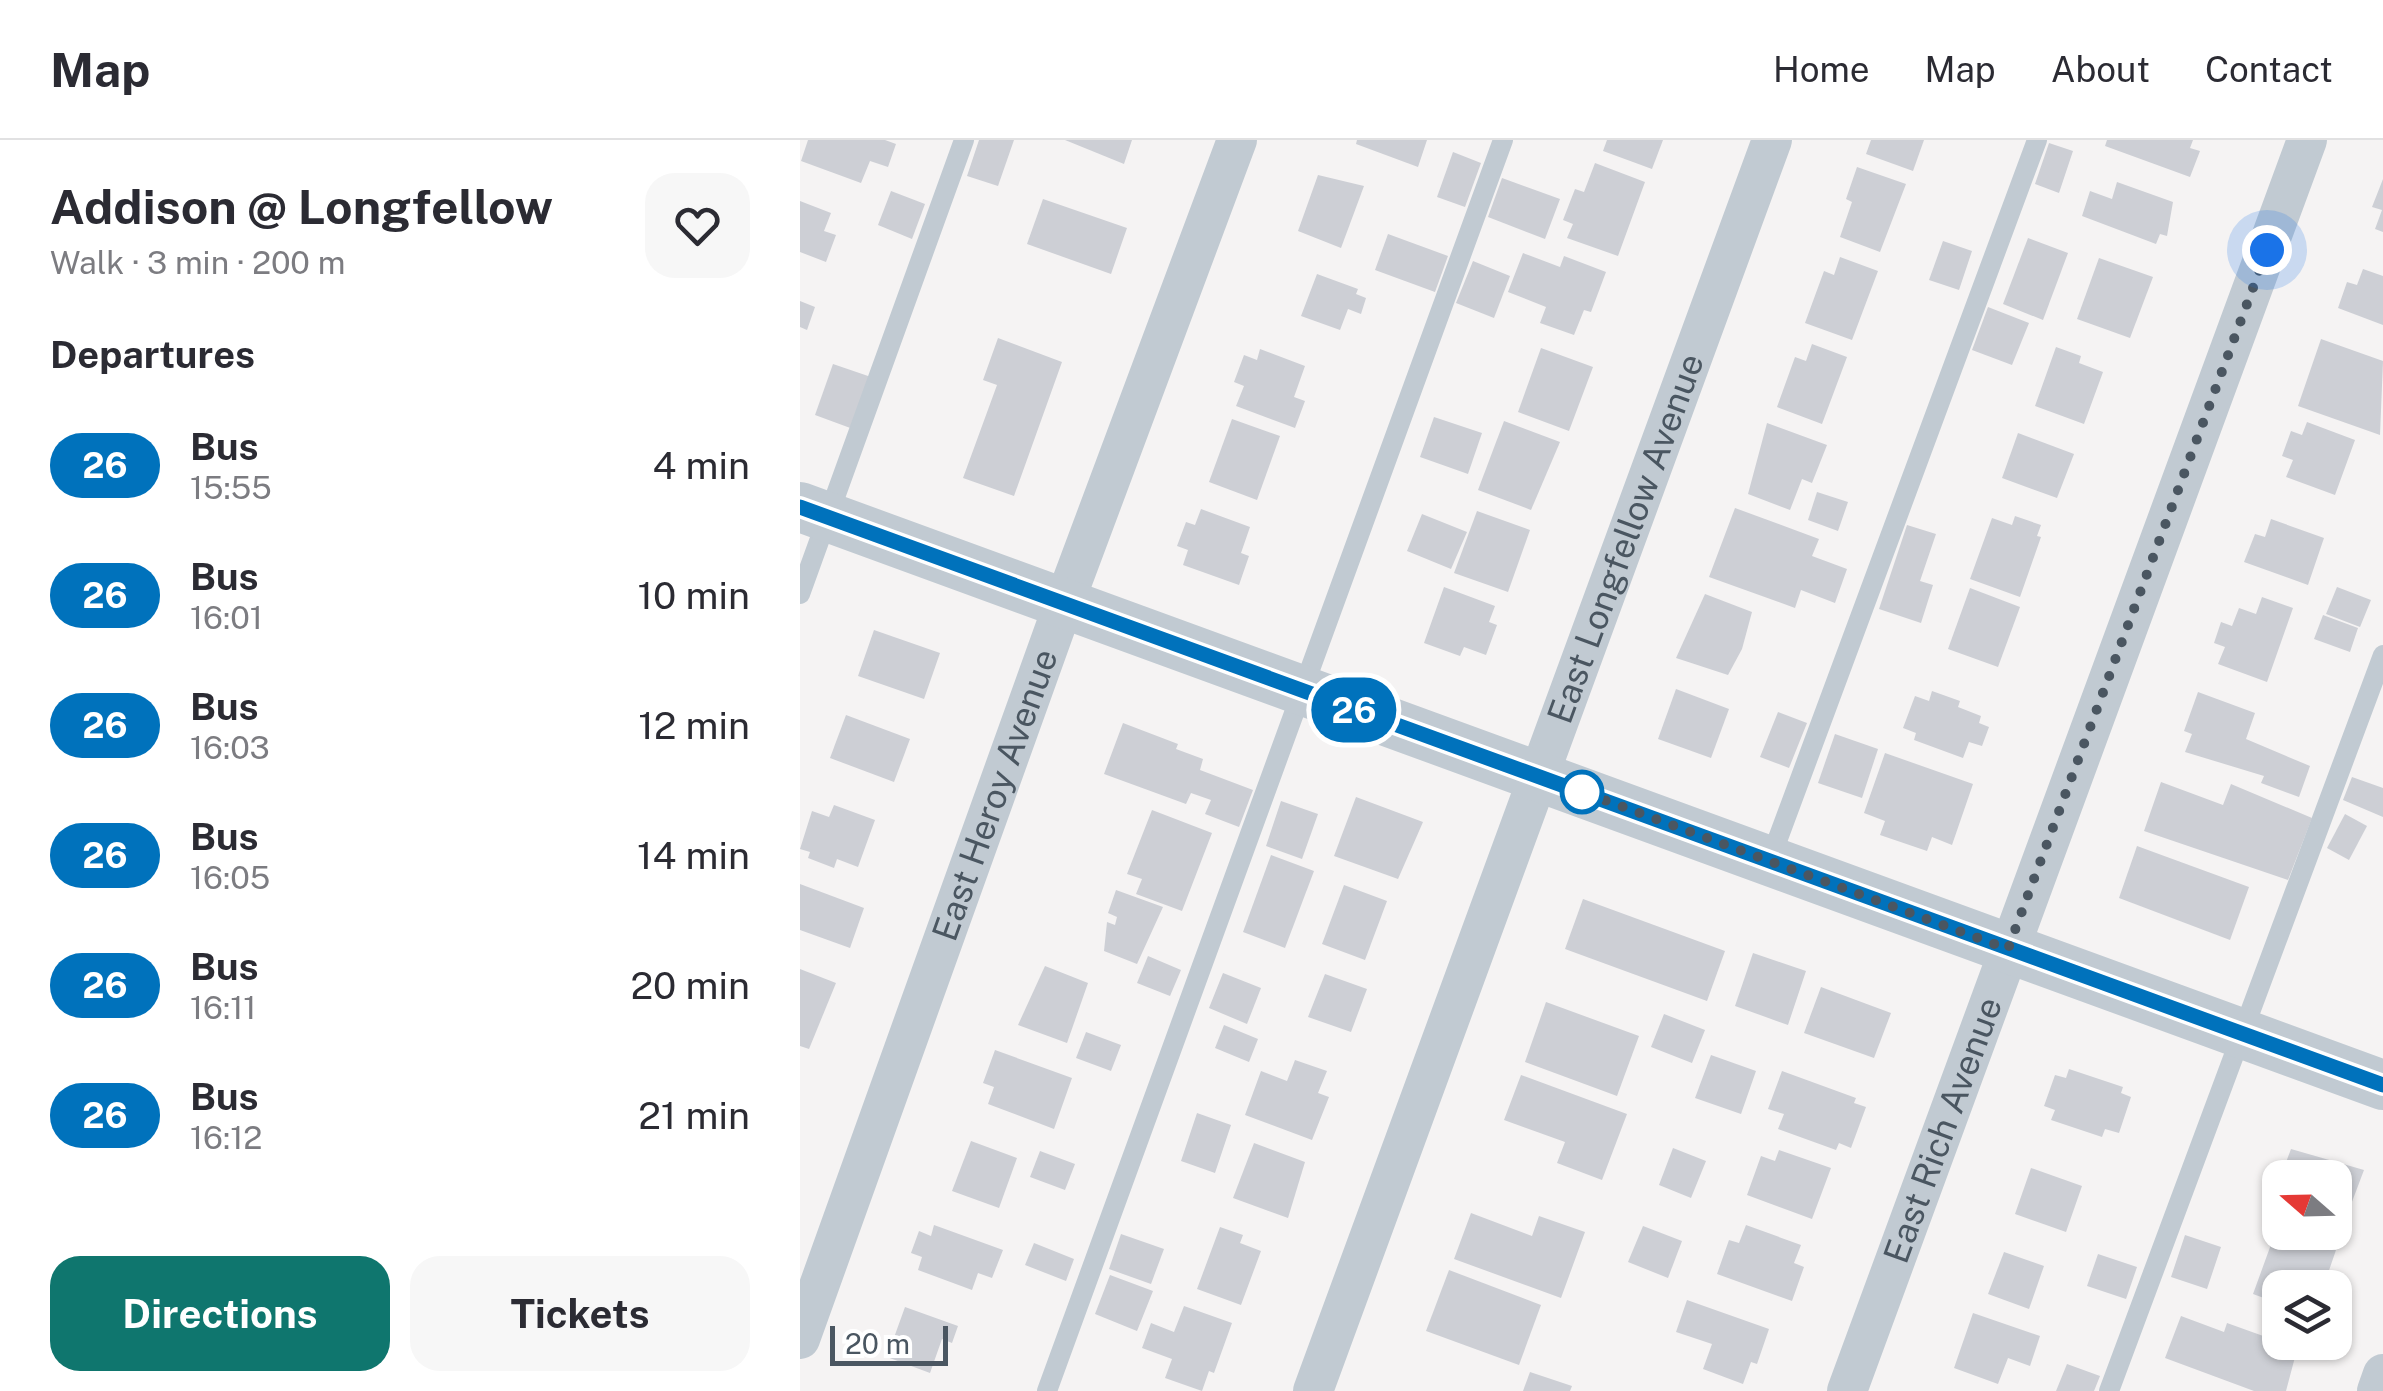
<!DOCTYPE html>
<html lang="en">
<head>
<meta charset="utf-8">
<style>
  :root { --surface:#fff; --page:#f7f7f7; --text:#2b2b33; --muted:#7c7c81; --line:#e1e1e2; --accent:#0f766e }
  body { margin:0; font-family:"Public Sans",sans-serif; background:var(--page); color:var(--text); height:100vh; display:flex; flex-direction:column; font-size:38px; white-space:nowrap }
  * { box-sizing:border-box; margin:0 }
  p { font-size:32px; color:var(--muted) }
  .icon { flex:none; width:55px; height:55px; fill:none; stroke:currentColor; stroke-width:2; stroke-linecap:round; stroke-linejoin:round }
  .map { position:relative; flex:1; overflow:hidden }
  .drawer { display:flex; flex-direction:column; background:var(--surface); width:800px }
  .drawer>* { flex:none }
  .badge { padding:0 20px; border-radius:32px; font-size:35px; line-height:65px }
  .needle { width:65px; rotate:290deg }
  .buttons { position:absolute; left:1462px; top:1020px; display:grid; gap:20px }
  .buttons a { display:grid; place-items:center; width:90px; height:90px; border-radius:20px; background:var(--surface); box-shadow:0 2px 8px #0004; font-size:50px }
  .scale { position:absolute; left:30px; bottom:25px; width:118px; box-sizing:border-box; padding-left:10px; border:5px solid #4a5661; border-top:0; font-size:28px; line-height:35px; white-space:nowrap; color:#4a5661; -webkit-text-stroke:8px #fff; paint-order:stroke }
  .you { position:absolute; width:50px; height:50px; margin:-25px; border:8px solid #fff; border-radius:50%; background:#1a73e8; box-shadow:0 0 0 15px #1a73e833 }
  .map>.badge { position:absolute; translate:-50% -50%; box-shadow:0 0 0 5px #fff }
  h2 { padding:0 50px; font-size:38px; line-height:90px }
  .round { display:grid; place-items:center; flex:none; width:105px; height:105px; border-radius:30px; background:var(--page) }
  .head { display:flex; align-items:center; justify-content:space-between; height:170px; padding:0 50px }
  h1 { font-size:48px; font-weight:700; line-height:75px }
  .primary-button { display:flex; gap:20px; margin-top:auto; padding:20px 50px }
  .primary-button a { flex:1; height:115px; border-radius:30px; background:var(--accent); color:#fff; font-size:40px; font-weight:700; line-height:115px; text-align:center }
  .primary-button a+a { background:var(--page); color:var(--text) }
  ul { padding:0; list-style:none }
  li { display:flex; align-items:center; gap:30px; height:130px; padding:0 50px }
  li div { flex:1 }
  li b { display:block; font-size:38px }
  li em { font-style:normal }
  li .badge { min-width:110px; font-weight:700; text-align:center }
  header { display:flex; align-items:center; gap:60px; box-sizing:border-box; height:140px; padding:0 50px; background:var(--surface); border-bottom:2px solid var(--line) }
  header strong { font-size:48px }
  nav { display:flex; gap:55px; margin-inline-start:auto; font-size:35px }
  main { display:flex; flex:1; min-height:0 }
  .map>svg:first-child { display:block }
  .building { fill:#cdcfd5 }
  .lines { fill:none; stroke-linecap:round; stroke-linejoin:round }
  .service { stroke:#c1cad2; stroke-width:20 }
  .minor { stroke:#c1cad2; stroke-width:40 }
  .tertiary { stroke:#c1cad2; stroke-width:50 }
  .line-casing { stroke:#fff; stroke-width:22 }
  .line { stroke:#0072bc; stroke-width:15 }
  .walk { stroke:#4a5661; stroke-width:10; stroke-dasharray:0 18 }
  .stop-dot { fill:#fff; stroke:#0072bc; stroke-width:5 }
  .labels { text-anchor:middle; stroke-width:9; stroke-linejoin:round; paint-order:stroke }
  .street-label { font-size:35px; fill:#4a5661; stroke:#fff }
</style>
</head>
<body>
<header>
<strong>Map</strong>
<nav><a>Home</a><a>Map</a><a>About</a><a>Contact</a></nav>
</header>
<main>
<section class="drawer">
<div class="head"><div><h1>Addison @ Longfellow</h1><p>Walk · 3 min · 200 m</p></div><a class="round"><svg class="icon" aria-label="heart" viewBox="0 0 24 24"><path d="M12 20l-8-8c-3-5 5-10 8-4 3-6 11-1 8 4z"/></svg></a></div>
<h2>Departures</h2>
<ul>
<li><span class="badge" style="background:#0072bc;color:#fff">26</span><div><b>Bus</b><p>15:55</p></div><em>4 min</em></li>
<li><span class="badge" style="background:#0072bc;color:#fff">26</span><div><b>Bus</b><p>16:01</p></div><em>10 min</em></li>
<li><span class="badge" style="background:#0072bc;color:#fff">26</span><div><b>Bus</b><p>16:03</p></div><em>12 min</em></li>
<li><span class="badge" style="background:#0072bc;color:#fff">26</span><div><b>Bus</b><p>16:05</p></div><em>14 min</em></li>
<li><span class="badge" style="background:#0072bc;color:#fff">26</span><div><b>Bus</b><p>16:11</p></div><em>20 min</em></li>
<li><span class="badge" style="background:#0072bc;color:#fff">26</span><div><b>Bus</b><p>16:12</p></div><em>21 min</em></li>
</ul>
<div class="primary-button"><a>Directions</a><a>Tickets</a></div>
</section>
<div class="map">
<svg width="1583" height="1251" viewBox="0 0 1583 1251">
  <rect width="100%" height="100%" fill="#f5f3f3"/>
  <!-- building -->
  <g class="building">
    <polygon points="8,0 85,0 96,4 88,27 70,21 61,43 1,21"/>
    <polygon points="179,0 214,0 198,46 167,36"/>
    <polygon points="265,0 332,0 324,24"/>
    <polygon points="557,0 627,0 618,27 556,4"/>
    <polygon points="807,0 863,0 852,29 803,11"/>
    <polygon points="1071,0 1124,0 1113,31 1066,14"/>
    <polygon points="1307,0 1393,0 1390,8 1400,11 1390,37 1305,6"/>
    <polygon points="1249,3 1273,11 1259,53 1235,44"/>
    <polygon points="653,12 681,23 665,67 637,57"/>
    <polygon points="795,23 845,42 818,116 767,98 773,84 763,80 775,49 784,52"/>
    <polygon points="1057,27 1106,44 1080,112 1040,97 1052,62 1046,59"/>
    <polygon points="518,35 564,46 541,108 498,91"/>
    <polygon points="702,38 760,59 745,99 688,77"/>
    <polygon points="1583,39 1583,92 1575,89 1582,70 1572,67"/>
    <polygon points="1317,42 1373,62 1367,96 1360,94 1356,104 1282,76 1290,51 1312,59"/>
    <polygon points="91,51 125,64 112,99 78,85"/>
    <polygon points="243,59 327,88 311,134 227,104"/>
    <polygon points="0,61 31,73 24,91 36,95 26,122 0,112"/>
    <polygon points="588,94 648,116 635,152 575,130"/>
    <polygon points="1228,98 1268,113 1243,180 1203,164"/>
    <polygon points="1143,101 1172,111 1159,150 1129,140"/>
    <polygon points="723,113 760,127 764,116 806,132 791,172 784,170 774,195 740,183 746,167 708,152"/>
    <polygon points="1040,117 1078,131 1052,200 1005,183 1024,131 1034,135"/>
    <polygon points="1299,118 1353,137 1330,198 1277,179"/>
    <polygon points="673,121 710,136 694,178 656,163"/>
    <polygon points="1563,129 1583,136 1583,185 1538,168 1547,142 1557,145"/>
    <polygon points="517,134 558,149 556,154 566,158 561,174 548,169 540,190 501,176"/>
    <polygon points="0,161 15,167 7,190 0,187"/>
    <polygon points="1188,167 1229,183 1212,225 1172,210"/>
    <polygon points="198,198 262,222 214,356 163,338 197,245 183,240"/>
    <polygon points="1521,199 1583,221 1580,295 1498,266"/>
    <polygon points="1012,204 1047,217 1022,284 977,267 995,217 1006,221"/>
    <polygon points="1256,207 1281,216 1279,223 1303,232 1284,284 1235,266"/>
    <polygon points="741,208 793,227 769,291 718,272"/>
    <polygon points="460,209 505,226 494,257 505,261 495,288 436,266 444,246 434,242 444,215 457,220"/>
    <polygon points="33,224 71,237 53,289 15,275"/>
    <polygon points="634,277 682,293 668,334 620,317"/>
    <polygon points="432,279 480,296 457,360 409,342"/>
    <polygon points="704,281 760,302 731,370 678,350"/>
    <polygon points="1507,282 1555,300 1535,355 1486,337 1493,320 1482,316 1491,291 1502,295"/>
    <polygon points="967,283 1027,305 1012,343 1002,339 990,370 948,354"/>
    <polygon points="1218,293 1274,314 1257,358 1202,338"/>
    <polygon points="1017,352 1048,362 1038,391 1008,380"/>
    <polygon points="935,368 1019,399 1012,416 1047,429 1035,463 1001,450 995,468 909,437"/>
    <polygon points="401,369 450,387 441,413 449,416 439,445 383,425 388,410 377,406 386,382 395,385"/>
    <polygon points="677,371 730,390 708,452 654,433"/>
    <polygon points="622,374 667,392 651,429 607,411"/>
    <polygon points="1215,376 1241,385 1237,396 1241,397 1220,457 1170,439 1192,378 1212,385"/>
    <polygon points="1471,379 1524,398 1508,445 1444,422 1455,394 1465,397"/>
    <polygon points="1107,385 1136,394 1120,441 1133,445 1121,483 1079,469"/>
    <polygon points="644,447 695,466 689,482 697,485 686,515 664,507 660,516 624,503"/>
    <polygon points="1537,447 1571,460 1560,487 1526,474"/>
    <polygon points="1170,448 1220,467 1198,527 1148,509"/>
    <polygon points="905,454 952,472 942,509 928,535 876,518"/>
    <polygon points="1462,457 1493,468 1467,542 1418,524 1425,507 1414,503 1421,482 1432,486 1439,468 1456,474"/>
    <polygon points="1523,475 1558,488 1550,512 1514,499"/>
    <polygon points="74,490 140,513 124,559 58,536"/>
    <polygon points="876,549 929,569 911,618 858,599"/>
    <polygon points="1132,551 1160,561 1158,567 1181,576 1179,583 1189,587 1182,606 1169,602 1163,618 1114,600 1116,593 1103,588 1115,556 1129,561"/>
    <polygon points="1398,552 1455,573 1446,599 1510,626 1499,657 1461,643 1464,636 1385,612 1392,594 1384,591"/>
    <polygon points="978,572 1007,583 989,628 960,617"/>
    <polygon points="46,575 110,599 94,642 30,618"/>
    <polygon points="323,583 378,604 376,609 403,619 400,630 453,650 439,687 405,674 411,660 391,653 386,664 304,634"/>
    <polygon points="1035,594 1078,609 1062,658 1018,643"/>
    <polygon points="1085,613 1173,644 1152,705 1132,697 1127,711 1080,695 1085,681 1064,673"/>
    <polygon points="1552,637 1583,648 1583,677 1543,660"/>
    <polygon points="1361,642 1423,665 1431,644 1512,678 1488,740 1344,691"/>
    <polygon points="556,657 623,682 598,739 534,716"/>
    <polygon points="481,661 518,674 502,719 466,706"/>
    <polygon points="34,665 75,680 58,727 37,719 34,728 8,718 10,712 0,709 12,671 29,677"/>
    <polygon points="352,670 412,693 382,771 336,754 342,739 327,734"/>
    <polygon points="1545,674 1567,686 1549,720 1527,708"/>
    <polygon points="1337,706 1449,747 1430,800 1319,758"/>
    <polygon points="471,715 514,731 485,808 443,792"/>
    <polygon points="0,744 64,768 50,808 0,790"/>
    <polygon points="544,745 587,761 565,820 522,804"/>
    <polygon points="316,750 363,767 337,824 304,811 307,782 315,785 317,777 308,773"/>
    <polygon points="783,759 925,811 907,861 765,809"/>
    <polygon points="953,813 1006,831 988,885 935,866"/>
    <polygon points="348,816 381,830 370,856 337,843"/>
    <polygon points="245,826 288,843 267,903 218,885"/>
    <polygon points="0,829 36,843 9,909 0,906"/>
    <polygon points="423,833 461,848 447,884 409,868"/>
    <polygon points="525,834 567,849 551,892 508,877"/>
    <polygon points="1021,847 1091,873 1074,918 1004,893"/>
    <polygon points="746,862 839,896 817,956 725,922"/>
    <polygon points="864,874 905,890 892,923 851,907"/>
    <polygon points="424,885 458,899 449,922 415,908"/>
    <polygon points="286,892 321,905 311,931 276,918"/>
    <polygon points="195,910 272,938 254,989 188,964 194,947 183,943"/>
    <polygon points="911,915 956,931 941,974 895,958"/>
    <polygon points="495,920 527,931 518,953 529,957 512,1000 445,975 461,931 487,941"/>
    <polygon points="1269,929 1323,947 1321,953 1331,957 1319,993 1305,989 1302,997 1251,980 1255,970 1244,966 1255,935 1266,938"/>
    <polygon points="982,931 1056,958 1054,963 1066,967 1051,1008 1039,1003 1036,1010 978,989 984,974 968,969"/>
    <polygon points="721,935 827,974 802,1040 757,1023 765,1002 704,980"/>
    <polygon points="397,973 431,985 415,1033 381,1021"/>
    <polygon points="171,1001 217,1018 199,1068 152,1051"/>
    <polygon points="454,1003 505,1022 488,1078 433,1058"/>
    <polygon points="873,1008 906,1021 891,1058 859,1045"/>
    <polygon points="1491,1009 1564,1030 1544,1083 1535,1080 1535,1038 1480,1038"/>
    <polygon points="979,1010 1031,1028 1012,1079 947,1055 961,1016 975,1021"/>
    <polygon points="240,1011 275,1024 265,1050 230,1037"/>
    <polygon points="1231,1028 1282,1046 1266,1092 1215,1074"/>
    <polygon points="671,1073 732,1096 739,1076 785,1092 761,1158 654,1119"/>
    <polygon points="134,1085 203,1110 192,1138 178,1133 172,1150 118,1130 122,1117 111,1113 119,1091 131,1096"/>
    <polygon points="946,1085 1001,1105 994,1123 1004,1127 992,1161 917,1134 929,1100 939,1103"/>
    <polygon points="843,1086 882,1101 868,1138 828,1122"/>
    <polygon points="420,1087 443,1095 440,1103 461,1111 441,1165 397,1149"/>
    <polygon points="1477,1088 1536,1110 1523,1148 1480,1148 1480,1164 1453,1154"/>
    <polygon points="321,1094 364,1109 351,1144 309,1129"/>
    <polygon points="1385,1095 1421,1107 1407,1149 1371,1137"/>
    <polygon points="234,1103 274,1119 266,1141 225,1125"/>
    <polygon points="1204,1112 1244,1126 1229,1169 1188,1154"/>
    <polygon points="1298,1114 1337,1127 1326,1159 1287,1146"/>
    <polygon points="649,1130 741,1165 719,1225 626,1191"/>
    <polygon points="310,1135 353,1151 337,1191 295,1174"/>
    <polygon points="887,1160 969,1189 957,1224 951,1222 943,1244 903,1229 912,1204 876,1192"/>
    <polygon points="384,1166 432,1183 414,1233 409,1231 402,1251 365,1238 372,1219 342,1208 351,1183 374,1192"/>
    <polygon points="105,1167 158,1186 152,1203 142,1199 130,1233 87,1217"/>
    <polygon points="1173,1173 1240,1196 1230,1226 1208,1218 1198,1244 1154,1228"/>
    <polygon points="1381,1176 1424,1192 1427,1183 1466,1197 1472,1183 1480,1186 1480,1202 1499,1202 1486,1251 1454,1251 1365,1218"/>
    <polygon points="1267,1224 1300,1236 1294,1251 1256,1251"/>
    <polygon points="730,1232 772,1246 770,1251 723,1251"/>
  </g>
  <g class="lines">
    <!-- service -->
    <g class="service">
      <polyline points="0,454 164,0"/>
      <polyline points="970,720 1237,0"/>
      <polyline points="247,1251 703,0"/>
      <polyline points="1309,1251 1583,515"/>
    </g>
    <!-- minor -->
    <g class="minor">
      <path id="s1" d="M0 1199 263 466 437 0"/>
      <path id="s2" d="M513 1251 972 0"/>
      <path id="s3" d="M1047 1251 1507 0"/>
      <polyline points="1577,1251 1583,1234"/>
    </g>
    <!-- tertiary -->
    <polyline class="tertiary" points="0,367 1583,945"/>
  </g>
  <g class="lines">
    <defs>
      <polyline id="line" points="0,367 1583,945"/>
    </defs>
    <!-- line casing -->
    <use href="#line" class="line-casing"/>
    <!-- line -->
    <use href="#line" class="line"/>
    <!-- walk -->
    <polyline class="walk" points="782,652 777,650 1208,809 1467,110"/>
  </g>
  <!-- markers -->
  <circle class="stop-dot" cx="782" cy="652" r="20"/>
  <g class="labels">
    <!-- street labels -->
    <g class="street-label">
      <text dy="12" stroke="none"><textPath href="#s2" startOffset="908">East Longfellow Avenue</textPath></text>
      <text dy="12" stroke="none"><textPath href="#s1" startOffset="578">East Heroy Avenue</textPath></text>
      <text dy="12" stroke="none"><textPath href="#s3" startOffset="278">East Rich Avenue</textPath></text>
    </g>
  </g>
</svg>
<div class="buttons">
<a><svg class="needle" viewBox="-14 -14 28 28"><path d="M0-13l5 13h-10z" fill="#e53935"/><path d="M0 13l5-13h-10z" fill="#7c7c81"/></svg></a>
<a><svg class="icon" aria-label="layers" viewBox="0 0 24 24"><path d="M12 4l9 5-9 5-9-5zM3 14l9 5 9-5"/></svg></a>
</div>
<div class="scale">20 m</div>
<div class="you" style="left:1467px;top:110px"></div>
<b class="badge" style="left:554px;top:570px;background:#0072bc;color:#fff">26</b>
</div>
</main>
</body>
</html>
